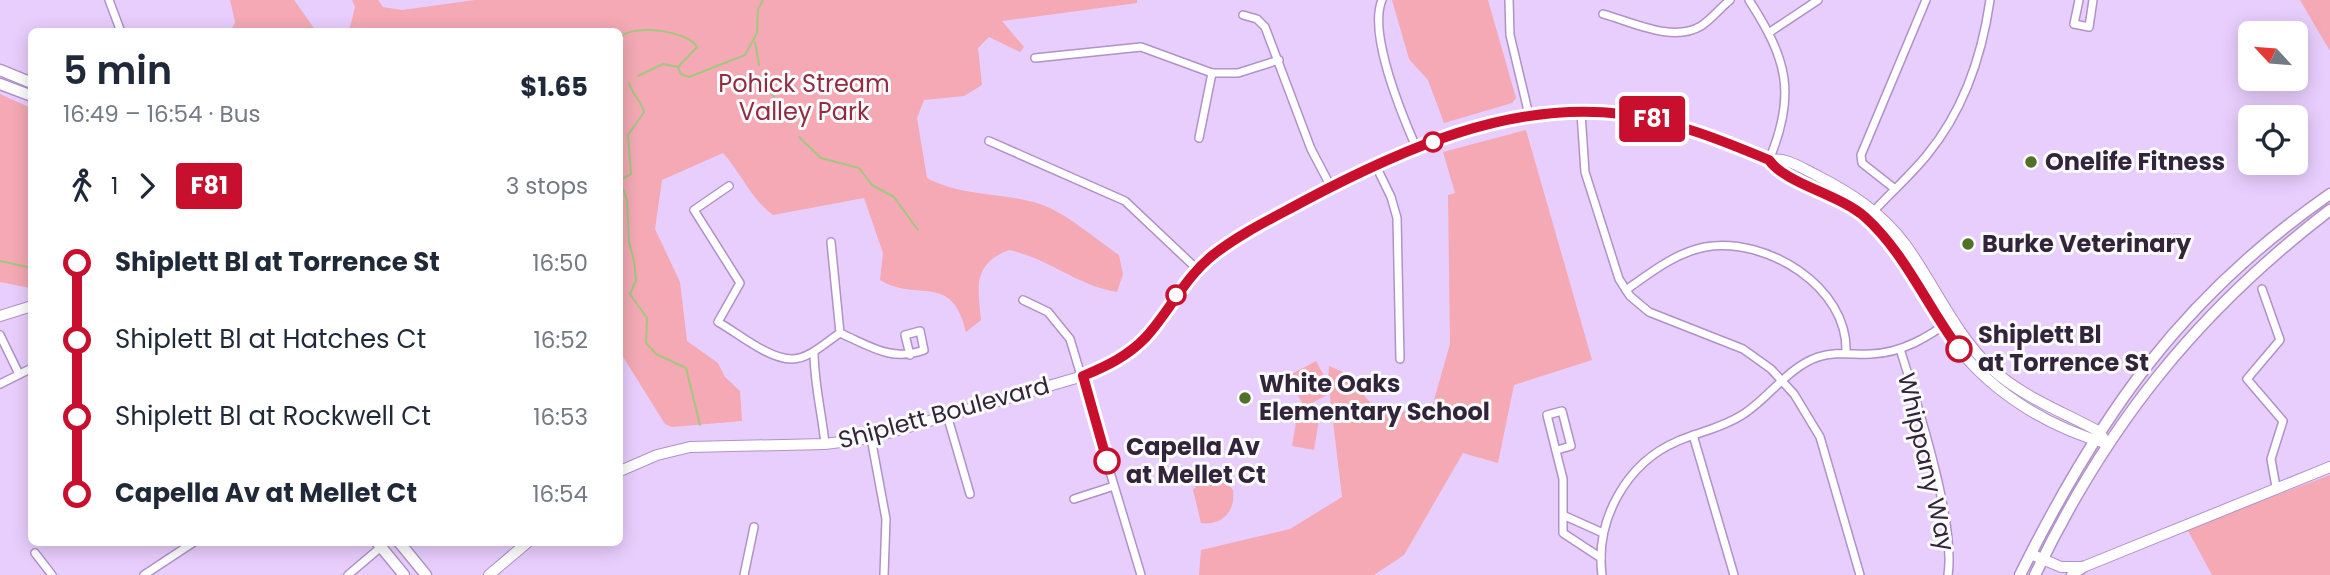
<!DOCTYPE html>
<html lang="en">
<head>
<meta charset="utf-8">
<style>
  :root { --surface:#fff; --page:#f6f6f7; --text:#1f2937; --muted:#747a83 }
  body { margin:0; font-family:Poppins,sans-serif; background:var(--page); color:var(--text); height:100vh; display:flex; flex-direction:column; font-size:26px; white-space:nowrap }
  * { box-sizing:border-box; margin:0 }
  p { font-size:23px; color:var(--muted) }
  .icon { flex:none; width:38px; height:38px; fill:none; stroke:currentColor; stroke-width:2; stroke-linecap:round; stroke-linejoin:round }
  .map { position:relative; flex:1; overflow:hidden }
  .details { position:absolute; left:28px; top:28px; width:595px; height:518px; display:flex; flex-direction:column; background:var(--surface); border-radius:10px; box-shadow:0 4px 18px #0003 }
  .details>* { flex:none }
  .badge { padding:0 14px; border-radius:5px; font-size:24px; line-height:46px }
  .needle { width:46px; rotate:296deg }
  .fabs { position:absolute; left:2238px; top:21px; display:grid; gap:14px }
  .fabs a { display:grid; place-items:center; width:70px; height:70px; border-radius:10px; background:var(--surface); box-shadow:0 4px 18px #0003; font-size:35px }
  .map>.badge { position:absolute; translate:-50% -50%; box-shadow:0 0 0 4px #fff }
  .legs { display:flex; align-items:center; gap:10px; height:77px; padding:0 35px; font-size:23px }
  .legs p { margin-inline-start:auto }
  .summary { display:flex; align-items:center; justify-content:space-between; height:119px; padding:0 35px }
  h1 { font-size:38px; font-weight:600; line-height:52px }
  ul { padding:0 35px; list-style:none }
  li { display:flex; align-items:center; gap:24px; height:77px; font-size:26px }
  li i { display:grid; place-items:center; width:10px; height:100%; margin:0 9px; background:currentColor }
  li i::after { content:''; width:18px; height:18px; margin:-9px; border:5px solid; border-radius:50%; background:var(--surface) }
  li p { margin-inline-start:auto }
  li:first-child i { background:linear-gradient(#0000 50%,currentColor 0) }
  li:last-child i { background:linear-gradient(currentColor 50%,#0000 0) }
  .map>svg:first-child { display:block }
  .green { fill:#f4a9b4 }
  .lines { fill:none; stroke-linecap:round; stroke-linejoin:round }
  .stream { stroke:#a4c680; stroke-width:2 }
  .street-casing { stroke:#b091c9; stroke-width:10 }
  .secondary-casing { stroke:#b091c9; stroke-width:12 }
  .primary-casing { stroke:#b091c9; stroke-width:13 }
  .street { stroke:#fff; stroke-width:7 }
  .secondary { stroke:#fff; stroke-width:10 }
  .primary { stroke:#fff; stroke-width:10 }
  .line-1-casing { stroke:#fff; stroke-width:16 }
  .line-1 { stroke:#c8102e; stroke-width:10 }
  .stop-1-dot { fill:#fff; stroke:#c8102e; stroke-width:3.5 }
  .poi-dot { fill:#517128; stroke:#fbfbfb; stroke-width:2.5 }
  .labels { text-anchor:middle; stroke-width:6; stroke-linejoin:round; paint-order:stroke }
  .park-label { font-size:24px; fill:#8f2d45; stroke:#fbfbfb }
  .poi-label { font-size:24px; font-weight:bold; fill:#32253b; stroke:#fbfbfb; text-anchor:start }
  .stop-label { font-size:24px; font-weight:bold; fill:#32253b; stroke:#fbfbfb; text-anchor:start }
  .street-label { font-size:24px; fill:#32253b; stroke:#fbfbfb }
</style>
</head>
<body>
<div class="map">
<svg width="2330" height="575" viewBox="0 0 2330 575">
  <rect width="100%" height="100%" fill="#e8cefd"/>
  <!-- green -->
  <g class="green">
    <polygon points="230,0 294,0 316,31 231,31 235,22"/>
    <path d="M352 0H378L383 7 402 10 475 0H1137V3L1002 21 1024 47 1020 52 989 37 978 48 982 85 964 96 924 100 917 118 927 178C962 197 1003 192 1040 204 1068 214 1094 238 1119 255L1123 274 1117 292C1078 286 1048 258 1009 250 972 264 978 288 981 320L966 332C952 271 917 303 880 280L883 253 864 198 773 215C751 199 741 173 723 153L662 180 655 229 680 282 687 341 718 363 725 377 740 391 742 421 672 427 665 424 620 352V32L349 31 355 7Z"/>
    <polygon points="1392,0 1488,0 1516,98 1512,103 1444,123 1428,80 1409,59"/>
    <polygon points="2300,0 2330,0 2330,51"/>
    <polygon points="0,94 31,108 31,291 30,288 0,282"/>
    <polygon points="1526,130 1592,360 1514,385 1498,463 1463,453 1404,555 1374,575 1199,575 1201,550 1290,529 1342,497 1329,388 1327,395 1304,407 1288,376 1316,361 1328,383 1329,366 1345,373 1381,415 1432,407 1450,344 1448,195 1455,193 1443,152"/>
    <polygon points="1298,411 1320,414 1314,450 1292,446"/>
    <polygon points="2330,475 2330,575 2212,575 2187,529"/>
    <path d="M1225 481 1233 490C1236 511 1222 526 1201 523L1193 490 1197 485Z"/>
  </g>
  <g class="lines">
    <!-- stream -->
    <g class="stream">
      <path d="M620 38C632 23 689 31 697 47L678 67 681 74 689 77 745 55 757 33 758 9 763 0"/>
      <polyline points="755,42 759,65"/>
      <polyline points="638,76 663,64 678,67"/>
      <polyline points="761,77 790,122"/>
      <path d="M629 83C632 95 642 101 644 112L628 135 631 174 620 180 627 200 629 242 634 261 636 280 630 294 647 318 646 343 656 354 686 368 700 425"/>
      <polyline points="799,137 821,158 859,168 872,185 894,197 918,230"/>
      <polyline points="0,261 32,268"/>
    </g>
    <defs>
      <g id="street">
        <polyline points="109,0 121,32"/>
        <path d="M1382 0C1368 33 1402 115 1416 147"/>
        <polyline points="1509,0 1510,35 1529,115"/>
        <path d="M1749 0C1787 59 1797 94 1769 160"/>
        <polyline points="2079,0 2074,24 2089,27 2093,0"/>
        <path d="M1603 14C1632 22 1673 43 1701 26 1712 19 1720 8 1730 0"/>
        <polyline points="1243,15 1257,19 1265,27 1311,149 1331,187"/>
        <polyline points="1770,32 1818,0"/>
        <polyline points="1035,58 1141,47 1212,73 1238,73 1279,60"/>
        <polyline points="1581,113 1585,172 1619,279 1630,296 1649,312 1743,349 1771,369 1794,394 1820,437 1860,575"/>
        <polyline points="1199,138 1212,73"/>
        <polyline points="989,141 1125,201 1197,269"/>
        <polyline points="1375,164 1391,197 1397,218 1400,359"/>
        <path d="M729 186 694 210 740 283 718 322C738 333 768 359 792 359 809 359 826 342 840 333L831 242"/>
        <polyline points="1895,189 1862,163 1861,155 1926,0"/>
        <path d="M1871 214C1889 194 1910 176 1927 155 1964 110 1982 56 1990 0"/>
        <polyline points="2262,289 2280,340 2247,379 2283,421 2271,459 2276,487"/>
        <path d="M1626 290C1650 273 1675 253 1705 247 1766 236 1849 287 1846 353"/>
        <polyline points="1023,300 1048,312 1070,339 1141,575"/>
        <path d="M840 333C870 346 891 362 924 350L920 331 905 335 910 355"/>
        <polyline points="0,335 19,374"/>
        <path d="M1900 349C1917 403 1956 523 1948 575"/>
        <path d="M814 352C814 384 822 413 825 444"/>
        <polyline points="0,384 32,368"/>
        <polyline points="947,415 970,494"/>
        <polyline points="1693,435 1734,575"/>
        <polyline points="871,438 886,519 884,575"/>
        <polyline points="1557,450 1571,446 1562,411 1547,415 1563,479 1563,533 1601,558"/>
        <polyline points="1074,499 1114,486"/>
        <polyline points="1565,516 1603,533"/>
        <polyline points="35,553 52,575"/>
        <polyline points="144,575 194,542"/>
        <polyline points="348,575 381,547"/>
        <polyline points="744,575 754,527"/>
        <path d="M1602 575C1595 520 1626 463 1678 441 1699 432 1722 428 1742 415 1768 399 1788 367 1818 357 1836 351 1853 355 1871 354 1902 353 1928 337 1953 319"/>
      </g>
      <g id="secondary">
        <path d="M1769 160C1787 157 1801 168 1818 176 1851 193 1882 213 1905 244 1935 285 1955 335 1993 370 2023 397 2063 412 2098 431L2104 439"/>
        <polyline points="0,316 32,306"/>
        <path d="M620 471 657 455 690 447 825 444 871 438 1083 376C1112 364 1136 350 1156 325 1172 304 1184 279 1204 262 1240 232 1282 213 1323 191 1429 135 1549 92 1669 123 1704 132 1736 147 1769 160 1787 184 1838 194 1864 217 1901 249 1922 295 1948 334 1985 389 2045 426 2108 444"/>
        <polyline points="2031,554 2061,567 2083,567 2330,467"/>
        <polyline points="489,575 528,542"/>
      </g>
      <g id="primary">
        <polyline points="0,70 32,83"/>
        <polyline points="0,84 32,96"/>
        <polyline points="377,542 404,575"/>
        <polyline points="399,542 426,575"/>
        <path d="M2020 575C2100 414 2181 298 2330 194"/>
        <path d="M2035 575C2107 424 2198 311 2330 210"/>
        <polyline points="2072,575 2083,567"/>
      </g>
    </defs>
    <!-- street casing -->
    <use href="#street" class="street-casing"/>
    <!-- secondary casing -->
    <use href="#secondary" class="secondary-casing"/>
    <!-- primary casing -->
    <use href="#primary" class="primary-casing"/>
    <!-- street -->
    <use href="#street" class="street"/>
    <!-- secondary -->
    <use href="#secondary" class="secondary"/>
    <!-- primary -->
    <use href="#primary" class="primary"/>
  </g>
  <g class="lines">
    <defs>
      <path id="line-1" d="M1107 461 1083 376C1107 366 1128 356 1146 337 1170 311 1184 278 1213 255 1241 233 1273 218 1304 201 1400 150 1510 100 1622 114 1674 121 1721 140 1769 160 1786 184 1839 194 1865 217 1905 253 1927 306 1959 349"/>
    </defs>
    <!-- line-1 casing -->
    <use href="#line-1" class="line-1-casing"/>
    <!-- line-1 -->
    <use href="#line-1" class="line-1"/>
  </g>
  <!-- markers -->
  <g class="stop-1-dot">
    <circle cx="1433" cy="142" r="9"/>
    <circle cx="1176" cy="295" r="9"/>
    <circle cx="1959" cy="349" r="12"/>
    <circle cx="1107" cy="461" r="12"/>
  </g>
  <g class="poi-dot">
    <circle cx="2031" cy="162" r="7"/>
    <circle cx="1968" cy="244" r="7"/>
    <circle cx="1245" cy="398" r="7"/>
  </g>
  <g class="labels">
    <!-- park labels -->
    <g class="park-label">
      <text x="804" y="92">Pohick Stream<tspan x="804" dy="28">Valley Park</tspan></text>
    </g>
    <!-- poi labels -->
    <g class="poi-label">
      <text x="2045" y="170">Onelife Fitness</text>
      <text x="1982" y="252">Burke Veterinary</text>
      <text x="1259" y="392">White Oaks<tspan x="1259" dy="28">Elementary School</tspan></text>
    </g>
    <!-- stop labels -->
    <g class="stop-label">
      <text x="1978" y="343">Shiplett Bl<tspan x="1978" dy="28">at Torrence St</tspan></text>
      <text x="1126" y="455">Capella Av<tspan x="1126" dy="28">at Mellet Ct</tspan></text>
    </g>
    <!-- street labels -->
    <g class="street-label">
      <text transform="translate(944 413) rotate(-15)" y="8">Shiplett Boulevard</text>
      <text transform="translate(1926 462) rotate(77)" y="8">Whippany Way</text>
    </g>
  </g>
</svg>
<div class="fabs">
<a><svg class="needle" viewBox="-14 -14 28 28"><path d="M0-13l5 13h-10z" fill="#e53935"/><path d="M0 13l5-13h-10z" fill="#747a83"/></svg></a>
<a><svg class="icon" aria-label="locate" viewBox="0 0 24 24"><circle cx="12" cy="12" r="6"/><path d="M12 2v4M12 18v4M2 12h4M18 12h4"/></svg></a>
</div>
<b class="badge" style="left:1652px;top:119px;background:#c8102e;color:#fff">F81</b>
<section class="details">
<div class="summary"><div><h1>5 min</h1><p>16:49 – 16:54 · Bus</p></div><b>$1.65</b></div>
<div class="legs"><svg class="icon" aria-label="walk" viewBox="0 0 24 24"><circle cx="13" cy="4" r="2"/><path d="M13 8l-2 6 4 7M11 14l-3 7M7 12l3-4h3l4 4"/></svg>1<svg class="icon" aria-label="forward" viewBox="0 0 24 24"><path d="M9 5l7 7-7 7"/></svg><b class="badge" style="background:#c8102e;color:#fff">F81</b><p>3 stops</p></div>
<ul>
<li><i style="color:#c8102e"></i><b>Shiplett Bl at Torrence St</b><p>16:50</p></li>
<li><i style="color:#c8102e"></i><span>Shiplett Bl at Hatches Ct</span><p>16:52</p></li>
<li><i style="color:#c8102e"></i><span>Shiplett Bl at Rockwell Ct</span><p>16:53</p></li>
<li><i style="color:#c8102e"></i><b>Capella Av at Mellet Ct</b><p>16:54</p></li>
</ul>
</section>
</div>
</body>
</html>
